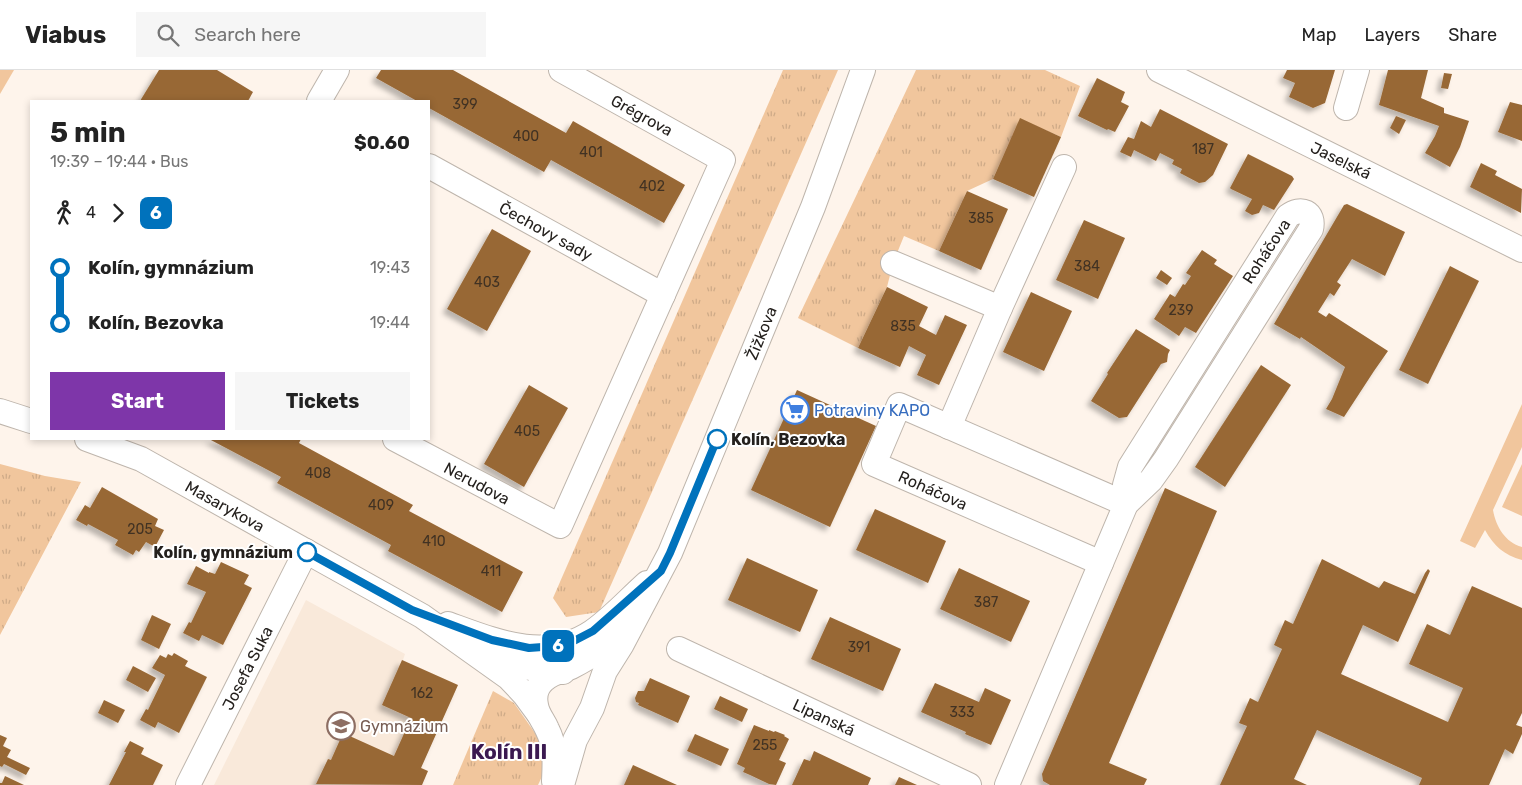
<!DOCTYPE html>
<html lang="en">
<head>
<meta charset="utf-8">
<style>
  :root { --surface:#fff; --page:#f6f6f6; --text:#222; --muted:#767676; --line:#e0e0e0; --accent:#7e36a9 }
  body { margin:0; font-family:Rubik,sans-serif; background:var(--page); color:var(--text); height:100vh; display:flex; flex-direction:column; font-size:19px; white-space:nowrap }
  * { box-sizing:border-box; margin:0 }
  p { font-size:16px; color:var(--muted) }
  .icon { flex:none; width:28px; height:28px; fill:none; stroke:currentColor; stroke-width:2; stroke-linecap:round; stroke-linejoin:round }
  .map { position:relative; flex:1; overflow:hidden }
  .panel { position:absolute; left:30px; top:30px; width:400px; height:340px; display:flex; flex-direction:column; background:var(--surface); border-radius:0px; box-shadow:0 2px 8px #0003 }
  .panel>* { flex:none }
  .badge { padding:0 10px; border-radius:8px; font-size:18px; line-height:32px }
  .map>.badge { position:absolute; translate:-50% -50%; box-shadow:0 0 0 2px #fff }
  .legs { display:flex; align-items:center; gap:8px; height:55px; padding:0 20px; font-size:16px }
  .legs p { margin-inline-start:auto }
  .head { display:flex; align-items:center; justify-content:space-between; height:85px; padding:0 20px }
  h1 { font-size:28px; font-weight:700; line-height:38px }
  .action { display:flex; gap:10px; margin-top:auto; padding:10px 20px }
  .action a { flex:1; height:58px; border-radius:0px; background:var(--accent); color:#fff; font-size:20px; font-weight:700; line-height:58px; text-align:center }
  .action a+a { background:var(--page); color:var(--text) }
  ul { padding:0 20px; list-style:none }
  li { display:flex; align-items:center; gap:18px; height:55px; font-size:19px }
  li i { display:grid; place-items:center; width:8px; height:100%; margin:0 6px; background:currentColor }
  li i::after { content:''; width:12px; height:12px; margin:-6px; border:4px solid; border-radius:50%; background:var(--surface) }
  li p { margin-inline-start:auto }
  li:first-child i { background:linear-gradient(#0000 50%,currentColor 0) }
  li:last-child i { background:linear-gradient(currentColor 50%,#0000 0) }
  header { display:flex; align-items:center; gap:30px; box-sizing:border-box; height:70px; padding:0 25px; background:var(--surface); border-bottom:1px solid var(--line) }
  header strong { font-size:24px }
  nav { display:flex; gap:28px; margin-inline-start:auto; font-size:18px }
  .search { width:350px; height:45px; background:var(--page); display:flex; align-items:center; gap:12px; box-sizing:border-box; padding:0 18px; border-radius:0px; color:var(--muted); font-size:19px }
  .map>svg:first-child { display:block }
  .built { fill:#f9e9da }
  .grass { fill:#f1c69d }
  .park { fill:url(#park-tufts) }
  .building { fill:#986836; filter:url(#shadow) }
  .lines { fill:none; stroke-linecap:round; stroke-linejoin:round }
  .minor-casing { stroke:#beb5ac; stroke-width:26 }
  .minor { stroke:#fff; stroke-width:24 }
  .line-1-casing { stroke:#fff; stroke-width:11 }
  .line-1 { stroke:#0072bc; stroke-width:8 }
  .stop-1-dot { fill:#fff; stroke:#0072bc; stroke-width:2.5 }
  .labels { text-anchor:middle; stroke-width:4; stroke-linejoin:round; paint-order:stroke }
  .number-label { font-size:14px; fill:#413223 }
  .street-label { font-size:16px; fill:#24201d; stroke:#fff }
  .shop-label { font-size:16px; fill:#366cbe; stroke:#fff; text-anchor:start }
  .stop-label { font-size:16px; font-weight:bold; fill:#24201d; stroke:#fff; text-anchor:start }
  .education-label { font-size:16px; fill:#785e54; stroke:#fff; text-anchor:start }
  .district-label { font-size:21px; font-weight:bold; fill:#3b1950; stroke:#fff }
</style>
</head>
<body>
<header>
<strong>Viabus</strong>
<div class="search"><svg class="icon" aria-label="search" viewBox="0 0 24 24"><circle cx="10" cy="10" r="6"/><path d="M15 15l6 6"/></svg>Search here</div>
<nav><a>Map</a><a>Layers</a><a>Share</a></nav>
</header>
<div class="map">
<svg width="1522" height="715" viewBox="0 0 1522 715">
  <defs>
    <pattern id="park-tufts" width="24" height="20" patternUnits="userSpaceOnUse" patternTransform="scale(1.25)"><rect width="24" height="20" fill="#f1c69d"/><path d="M3 7l-1-3M5 7V3M7 7l1-3M15 17l-1-3M17 17v-4M19 17l1-3" fill="none" stroke="#ceaa87"/></pattern>
    <filter id="shadow"><feDropShadow dx="-4.5" dy="4.5" stdDeviation="2.5" flood-color="#0004"/></filter>
  </defs>
  <rect width="100%" height="100%" fill="#fef4eb"/>
  <!-- built -->
  <polygon class="built" points="306,530 405,584 403,590 458,615 421,697 428,701 422,715 214,715"/>
  <!-- grass -->
  <g class="grass">
    <polygon points="0,0 14,0 0,24"/>
    <path d="M1522 334V377L1493 440C1496 457 1505 472 1522 477V490C1504 485 1494 476 1485 460L1475 478 1460 471Z"/>
    <polygon points="1522,394 1522,446 1502,437"/>
  </g>
  <!-- park -->
  <g class="park">
    <polygon points="783,0 838,0 599,542 566,547 553,528"/>
    <polygon points="916,0 1045,0 1080,16 1061,67 1020,49 993,109 967,121 939,181 904,166 893,193 887,217 858,278 798,248"/>
    <polygon points="0,394 45,406 81,412 0,565"/>
    <polygon points="493,621 514,633 542,673 546,698 538,715 453,715"/>
  </g>
  <!-- building -->
  <g class="building">
    <polygon points="159,0 217,0 253,22 248,31 140,31"/>
    <polygon points="381,0 453,0 566,63 573,51 685,115 664,153 551,90 544,102 429,38 429,31 417,31 376,8"/>
    <polygon points="1287,0 1335,0 1325,33 1313,38 1289,27 1295,13 1283,8"/>
    <polygon points="1388,0 1428,0 1421,28 1444,38 1444,43 1469,51 1460,77 1450,97 1425,83 1435,66 1439,56 1379,35"/>
    <polygon points="1444,3 1452,4 1448,19 1441,18"/>
    <polygon points="1097,8 1125,22 1121,32 1129,36 1115,62 1108,59 1107,60 1078,46"/>
    <polygon points="1510,32 1522,35 1522,71 1498,62"/>
    <polygon points="1160,39 1228,74 1213,105 1205,112 1199,113 1180,103 1182,99 1172,94 1174,90 1160,83 1156,91 1134,80 1131,87 1120,82 1128,67 1134,69 1141,51 1151,57"/>
    <polygon points="1396,46 1406,50 1399,64 1390,58"/>
    <polygon points="1020,48 1061,67 1034,127 993,109"/>
    <polygon points="1248,84 1292,106 1294,109 1274,140 1263,135 1259,143 1252,145 1245,141 1252,129 1231,119 1230,118"/>
    <polygon points="1481,93 1497,101 1495,105 1522,119 1521,143 1470,117"/>
    <polygon points="967,121 1008,139 981,200 939,181"/>
    <polygon points="1347,134 1405,162 1385,206 1352,189 1337,212 1341,215 1334,226 1330,223 1318,242 1326,247 1329,243 1388,281 1374,301 1344,347 1326,339 1332,329 1345,297 1301,267 1300,269 1274,254 1344,135"/>
    <polygon points="1084,150 1125,168 1098,229 1056,210"/>
    <polygon points="492,159 531,181 487,261 447,239"/>
    <polygon points="1202,180 1217,190 1214,194 1233,206 1196,263 1185,257 1179,266 1154,249 1170,224 1175,227 1183,214 1185,215 1191,206 1186,203"/>
    <polygon points="1450,196 1479,211 1428,314 1399,300"/>
    <polygon points="1161,200 1172,208 1167,215 1156,208"/>
    <polygon points="887,217 928,237 919,256 936,265 945,245 967,255 939,315 917,305 926,285 909,276 900,297 858,278"/>
    <polygon points="1031,222 1072,241 1044,301 1003,282"/>
    <polygon points="1136,259 1170,280 1168,284 1167,292 1161,294 1127,347 1119,348 1091,331 1108,304 1107,303"/>
    <polygon points="1261,295 1291,315 1225,417 1195,397"/>
    <polygon points="529,315 568,338 524,417 484,394"/>
    <polygon points="797,320 876,356 830,457 751,420"/>
    <polygon points="209,369 301,369 299,373 413,435 409,441 523,502 502,542 388,481 391,475 277,413 281,407"/>
    <polygon points="102,417 158,449 155,456 164,460 155,477 146,472 139,482 136,480 133,485 115,475 118,470 88,454 87,456 76,450 85,435 90,438"/>
    <polygon points="1165,418 1217,441 1109,693 1147,709 1144,715 1050,715 1043,711 1042,704"/>
    <polygon points="875,439 946,471 928,513 856,480"/>
    <polygon points="747,488 818,520 800,562 728,530"/>
    <polygon points="1322,489 1379,518 1384,511 1415,524 1425,503 1428,499 1430,501 1398,572 1363,555 1341,604 1448,652 1463,618 1409,594 1427,554 1450,565 1472,516 1522,538 1522,643 1516,655 1522,657 1522,664 1513,684 1505,679 1489,715 1419,715 1422,708 1317,660 1294,709 1307,715 1220,715 1247,656 1239,653 1250,628 1258,632 1282,579 1274,575 1285,550 1293,554"/>
    <polygon points="221,492 249,505 244,514 252,518 223,575 202,565 199,571 183,563 189,552 191,553 206,522 187,514 196,496 209,503 209,502 215,504"/>
    <polygon points="959,498 1030,531 1011,572 940,539"/>
    <polygon points="152,545 171,554 159,579 141,570"/>
    <polygon points="830,547 901,579 883,621 811,589"/>
    <polygon points="174,583 188,591 185,596 207,607 179,663 158,652 155,658 140,650 146,639 148,640 165,605 152,598 160,585 166,588 168,584 172,586"/>
    <polygon points="402,590 458,615 421,698 428,701 422,715 316,714 328,689 331,690 343,663 394,686 411,648 382,635"/>
    <polygon points="133,596 156,608 148,622 126,610"/>
    <polygon points="650,608 690,626 678,653 638,635 639,633 636,632 635,628 638,621 644,621"/>
    <polygon points="935,613 979,632 985,618 1011,630 991,675 965,664 966,662 921,642"/>
    <polygon points="720,626 748,639 742,652 714,639"/>
    <polygon points="104,630 125,640 118,653 98,643"/>
    <polygon points="754,655 769,661 769,660 774,662 775,661 785,665 784,666 789,669 779,690 786,693 776,715 769,714 750,705 743,702 745,698 737,694"/>
    <polygon points="695,664 729,679 721,696 687,681"/>
    <polygon points="0,665 7,668 3,676 11,680 7,687 30,698 26,705 4,694 2,697 0,696"/>
    <polygon points="130,671 144,678 141,684 163,695 153,715 109,715 126,682 124,682"/>
    <polygon points="814,681 871,708 868,715 792,715 804,689 810,691"/>
    <polygon points="633,695 677,715 624,715"/>
    <polygon points="5,706 24,715 0,715 0,713 2,713"/>
    <polygon points="899,707 917,715 895,715"/>
  </g>
  <g class="lines">
    <defs>
      <g id="minor">
        <polyline points="1159,0 1522,180"/>
        <polyline points="319,31 337,0"/>
        <polyline points="1346,38 1357,0"/>
        <polyline points="429,96 663,225"/>
        <polyline points="893,193 1000,238 949,357"/>
        <polyline points="1000,238 1064,97"/>
        <polyline points="0,341 31,351"/>
        <polyline points="87,369 141,389 422,546 509,608 524,624 538,643"/>
        <polyline points="395,369 560,456 723,90 561,0"/>
        <polyline points="1101,493 874,394 899,335 1126,434"/>
        <path d="M448 554C495 571 546 593 592 562 612 548 629 529 647 513"/>
        <polyline points="679,579 969,715"/>
        <path d="M488 582C510 593 537 603 563 602"/>
        <path d="M554 711C555 691 556 677 547 659 543 650 537 644 536 635 534 626 537 616 544 610 551 603 562 601 571 597 591 587 609 574 623 558"/>
        <polyline points="188,715 306,481"/>
        <polyline points="562,715 575,670 592,638 605,601 622,574 670,483 813,137 863,0"/>
        <path d="M1007 715 1126 434 1151 410 1166 389 1311 159C1315 142 1301 136 1288 146L1130 397 1125 415 1126 434"/>
      </g>
    </defs>
    <!-- minor casing -->
    <use href="#minor" class="minor-casing"/>
    <!-- minor -->
    <use href="#minor" class="minor"/>
  </g>
  <g class="lines">
    <defs>
      <polyline id="line-1" points="307,482 412,540 492,570 529,578 556,576 568,574 593,561 661,501 670,483 717,369"/>
    </defs>
    <!-- line-1 casing -->
    <use href="#line-1" class="line-1-casing"/>
    <!-- line-1 -->
    <use href="#line-1" class="line-1"/>
  </g>
  <!-- icons -->
  <defs>
    <symbol id="supermarket-ring" viewBox="-11 -11 22 22"><circle r="9.5" fill="#fff" stroke="#3f7fe0" stroke-width="1.5"/><path d="M-6-5.5h2.5l.6 2H6L4.5 2H-2.5L-4.4-4H-6ZM-1.5 3.2a1.3 1.3 0 1 0 .1 0ZM3 3.2a1.3 1.3 0 1 0 .1 0Z" fill="#3f7fe0"/></symbol>
    <symbol id="school-ring" viewBox="-11 -11 22 22"><circle r="9.5" fill="#fff" stroke="#8d6e63" stroke-width="1.5"/><path d="M0-5L7-2L0 1L-7-2ZM-4 1L0 2.5L4 1V4Q0 6-4 4Z" fill="#8d6e63"/></symbol>
  </defs>
  <g fill-rule="evenodd">
    <use href="#supermarket-ring" x="779" y="324" width="32" height="32"/>
    <use href="#school-ring" x="325" y="640" width="32" height="32"/>
  </g>
  <!-- markers -->
  <g class="stop-1-dot">
    <circle cx="717" cy="369" r="9"/>
    <circle cx="307" cy="482" r="9"/>
  </g>
  <g class="labels">
    <!-- number labels -->
    <g class="number-label">
      <text x="465" y="39">399</text>
      <text x="526" y="71">400</text>
      <text x="1203" y="84">187</text>
      <text x="591" y="87">401</text>
      <text x="652" y="121">402</text>
      <text x="981" y="153">385</text>
      <text x="1087" y="201">384</text>
      <text x="487" y="217">403</text>
      <text x="1181" y="245">239</text>
      <text x="903" y="261">835</text>
      <text x="527" y="366">405</text>
      <text x="318" y="408">408</text>
      <text x="381" y="440">409</text>
      <text x="140" y="464">205</text>
      <text x="434" y="476">410</text>
      <text x="491" y="506">411</text>
      <text x="986" y="537">387</text>
      <text x="859" y="582">391</text>
      <text x="422" y="628">162</text>
      <text x="962" y="647">333</text>
      <text x="765" y="680">255</text>
    </g>
    <!-- street labels -->
    <g class="street-label">
      <text transform="translate(642 45) rotate(29)" y="6">Grégrova</text>
      <text transform="translate(1341 90) rotate(26)" y="6">Jaselská</text>
      <text transform="translate(546 161) rotate(29)" y="6">Čechovy sady</text>
      <text transform="translate(1266 181) rotate(-57)" y="6">Roháčova</text>
      <text transform="translate(761 263) rotate(-68)" y="6">Žižkova</text>
      <text transform="translate(477 413) rotate(28)" y="6">Nerudova</text>
      <text transform="translate(933 420) rotate(24)" y="6">Roháčova</text>
      <text transform="translate(225 436) rotate(29)" y="6">Masarykova</text>
      <text transform="translate(247 598) rotate(-63)" y="6">Josefa Suka</text>
      <text transform="translate(824 647) rotate(25)" y="6">Lipanská</text>
    </g>
    <!-- shop labels -->
    <g class="shop-label">
      <text x="814" y="346">Potraviny KAPO</text>
    </g>
    <!-- stop labels -->
    <g class="stop-label">
      <text x="731" y="375">Kolín, Bezovka</text>
      <text x="293" y="488" text-anchor="end">Kolín, gymnázium</text>
    </g>
    <!-- education labels -->
    <g class="education-label">
      <text x="360" y="662">Gymnázium</text>
    </g>
    <!-- district labels -->
    <g class="district-label">
      <text x="509" y="689">Kolín III</text>
    </g>
  </g>
</svg>
<b class="badge" style="left:558px;top:576px;background:#0072bc;color:#fff">6</b>
<section class="panel">
<div class="head"><div><h1>5 min</h1><p>19:39 – 19:44 · Bus</p></div><b>$0.60</b></div>
<div class="legs"><svg class="icon" aria-label="walk" viewBox="0 0 24 24"><circle cx="13" cy="4" r="2"/><path d="M13 8l-2 6 4 7M11 14l-3 7M7 12l3-4h3l4 4"/></svg>4<svg class="icon" aria-label="forward" viewBox="0 0 24 24"><path d="M9 5l7 7-7 7"/></svg><b class="badge" style="background:#0072bc;color:#fff">6</b></div>
<ul>
<li><i style="color:#0072bc"></i><b>Kolín, gymnázium</b><p>19:43</p></li>
<li><i style="color:#0072bc"></i><b>Kolín, Bezovka</b><p>19:44</p></li>
</ul>
<div class="action"><a>Start</a><a>Tickets</a></div>
</section>
</div>
</body>
</html>
